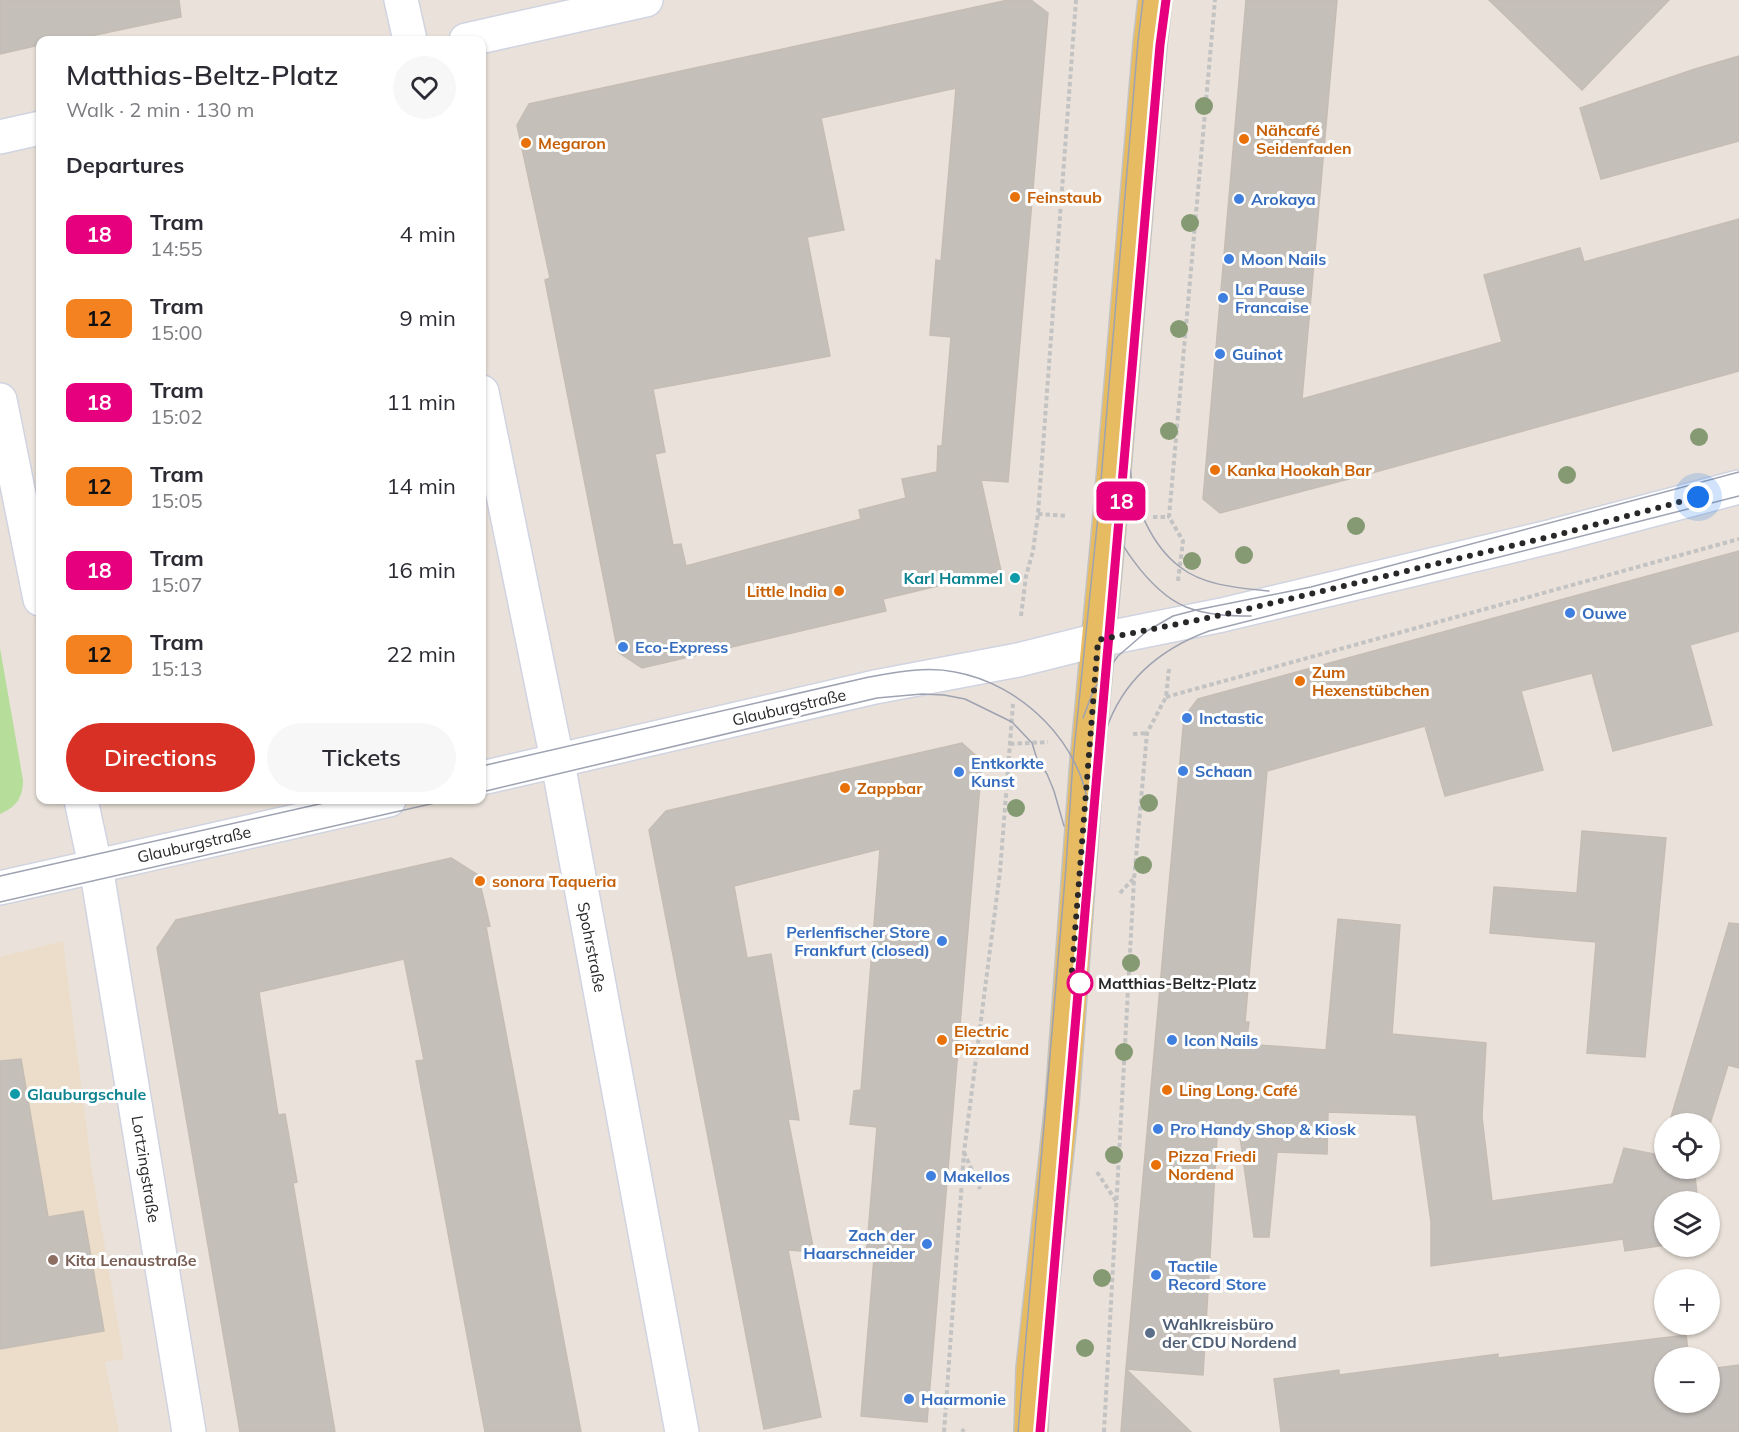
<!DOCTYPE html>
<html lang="en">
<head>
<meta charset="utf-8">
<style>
  :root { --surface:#fff; --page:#f7f7f7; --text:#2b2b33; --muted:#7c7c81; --accent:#d93025 }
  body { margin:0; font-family:Mulish,sans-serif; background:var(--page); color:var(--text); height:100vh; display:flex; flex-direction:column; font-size:22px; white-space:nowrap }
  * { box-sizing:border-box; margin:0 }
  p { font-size:20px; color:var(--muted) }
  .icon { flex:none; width:33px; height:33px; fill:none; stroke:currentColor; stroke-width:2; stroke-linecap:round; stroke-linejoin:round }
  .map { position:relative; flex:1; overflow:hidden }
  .sheet { position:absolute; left:36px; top:36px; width:450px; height:768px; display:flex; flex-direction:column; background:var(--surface); border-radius:12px; box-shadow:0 2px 4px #0004 }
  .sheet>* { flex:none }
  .badge { padding:0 12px; border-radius:9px; font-size:21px; line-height:39px }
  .controls { position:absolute; left:1654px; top:1113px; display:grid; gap:12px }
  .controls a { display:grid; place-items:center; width:66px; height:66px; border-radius:50%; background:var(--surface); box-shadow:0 2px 4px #0004; font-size:30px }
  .you { position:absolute; width:30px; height:30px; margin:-15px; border:4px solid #fff; border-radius:50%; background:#1a73e8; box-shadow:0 0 0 9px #1a73e833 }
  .map>.badge { position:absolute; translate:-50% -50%; box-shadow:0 0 0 3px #fff }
  h2 { padding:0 30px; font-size:22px; line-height:54px }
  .round { display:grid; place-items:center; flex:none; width:63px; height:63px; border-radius:32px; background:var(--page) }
  .head { display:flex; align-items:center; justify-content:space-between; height:102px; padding:0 30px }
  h1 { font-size:28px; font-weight:600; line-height:45px }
  .primary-button { display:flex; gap:12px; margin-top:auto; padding:12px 30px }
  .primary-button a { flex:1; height:69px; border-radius:36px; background:var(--accent); color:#fff; font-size:24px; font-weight:600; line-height:69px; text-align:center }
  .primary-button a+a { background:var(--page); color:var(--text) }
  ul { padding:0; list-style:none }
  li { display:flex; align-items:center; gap:18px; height:84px; padding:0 30px }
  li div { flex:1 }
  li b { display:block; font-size:22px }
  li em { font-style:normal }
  li .badge { min-width:66px; font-weight:700; text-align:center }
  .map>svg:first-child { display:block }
  .education { fill:#ebddca }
  .green { fill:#b7dd9a }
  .building { fill:#c5bfba; stroke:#c5bdb4; stroke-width:1.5; fill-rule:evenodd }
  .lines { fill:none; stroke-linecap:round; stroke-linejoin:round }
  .street-casing { stroke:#d0d4e0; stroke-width:36 }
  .primary-casing { stroke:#c3c3c3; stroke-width:36 }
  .path { stroke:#c3c3c3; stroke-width:4; stroke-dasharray:4.5 3; stroke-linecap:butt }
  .street { stroke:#fff; stroke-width:33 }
  .primary { stroke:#e7bb62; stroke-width:33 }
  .tram { stroke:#9ea2b1; stroke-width:1.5 }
  .tree { fill:#859a73 }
  .line-casing { stroke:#fff; stroke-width:14 }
  .line { stroke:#e6007e; stroke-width:9 }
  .walk { stroke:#282828; stroke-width:6; stroke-dasharray:0 10.8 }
  .food-dot { fill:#e8710a; stroke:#fff; stroke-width:2 }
  .shop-dot { fill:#3f7fe0; stroke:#fff; stroke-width:2 }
  .culture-dot { fill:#0f9aa8; stroke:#fff; stroke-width:2 }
  .stop-dot { fill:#fff; stroke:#e6007e; stroke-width:3 }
  .education-dot { fill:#8d6e63; stroke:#fff; stroke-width:2 }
  .service-dot { fill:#5c6f8a; stroke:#fff; stroke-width:2 }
  .labels { text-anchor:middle; stroke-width:6; stroke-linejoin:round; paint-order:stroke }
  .food-label { font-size:16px; font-weight:bold; fill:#c56008; stroke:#fff; text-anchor:start }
  .shop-label { font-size:16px; font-weight:bold; fill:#366cbe; stroke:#fff; text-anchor:start }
  .culture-label { font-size:16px; font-weight:bold; fill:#0d838f; stroke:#fff; text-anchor:end }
  .street-label { font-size:16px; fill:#282828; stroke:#fff }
  .stop-label { font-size:16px; font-weight:bold; fill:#282828; stroke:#fff; text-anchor:start }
  .education-label { font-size:16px; font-weight:bold; fill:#785e54; stroke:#fff; text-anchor:start }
  .service-label { font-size:16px; font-weight:bold; fill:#4e5e75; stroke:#fff; text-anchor:start }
</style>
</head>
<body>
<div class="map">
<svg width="1739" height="1432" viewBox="0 0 1739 1432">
  <rect width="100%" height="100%" fill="#eae2da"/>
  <!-- education -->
  <polygon class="education" points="63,941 92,1171 124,1359 105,1362 119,1432 0,1432 0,957"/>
  <!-- green -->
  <path class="green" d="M0 648 23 780C23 798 16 807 0 814Z"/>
  <!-- building -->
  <g class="building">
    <polygon points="0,0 179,0 181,17 72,40 40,40 40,45 0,54"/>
    <path d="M1008 0H1031L1048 13 1008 482 981 480 1001 571 883 599 886 611 642 668 618 652 545 280 550 278 517 125 529 104ZM956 88 941 261 936 260 930 335 951 337 942 446H938L937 472 902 479 906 498 859 510 861 519 686 566 681 544 673 545 655 454 665 452 653 389 830 356 807 237 844 230 821 118Z"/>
    <polygon points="1246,0 1337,0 1302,399 1502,342 1484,275 1580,248 1584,262 1739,219 1739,371 1379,471 1220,513 1203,499"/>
    <polygon points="1489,0 1669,0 1582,90"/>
    <polygon points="1739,56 1739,141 1601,179 1580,108 1695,69"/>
    <polygon points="1739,551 1739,631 1690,645 1712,725 1613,751 1592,673 1521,691 1543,770 1445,796 1425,726 1267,771 1245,1022 1249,1022 1246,1044 1326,1050 1338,919 1400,925 1392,1034 1486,1043 1482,1117 1492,1201 1613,1184 1624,1148 1659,1155 1665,1136 1665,1168 1694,1168 1698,1202 1665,1202 1665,1245 1625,1251 1623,1239 1431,1266 1431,1222 1416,1115 1328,1112 1327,1154 1277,1152 1269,1237 1254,1237 1240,1137 1217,1137 1203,1375 1126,1369 1184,717 1198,699"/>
    <polygon points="962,743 982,761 927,1422 861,1416 874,1258 866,1257 877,1127 850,1124 854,1091 861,1090 880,849 734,886 747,958 771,954 799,1120 788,1119 814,1252 788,1250 821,1417 764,1429 649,830 666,811"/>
    <polygon points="1582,831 1666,838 1645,1057 1587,1053 1596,942 1490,933 1494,887 1577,893"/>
    <polygon points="451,858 478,875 490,926 486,927 581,1432 485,1432 416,1061 424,1060 404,959 259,992 278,1115 285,1114 297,1182 293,1183 335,1432 240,1432 157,948 176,920"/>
    <polygon points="1729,923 1739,924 1739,1068 1728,1065 1710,1124 1669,1124"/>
    <polygon points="21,1059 48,1217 83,1211 104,1331 0,1349 0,1061"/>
    <polygon points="1686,1335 1689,1358 1665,1358 1665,1402 1710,1402 1710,1369 1739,1365 1739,1432 1281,1432 1274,1379 1339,1370 1339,1375 1498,1354 1498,1358"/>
    <polygon points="1126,1369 1191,1432 1121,1432"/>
  </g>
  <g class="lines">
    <defs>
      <g id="street">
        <polyline points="401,0 410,40"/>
        <polyline points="466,40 646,0"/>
        <polyline points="0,137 40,128"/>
        <polyline points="482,392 560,774 682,1432"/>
        <polyline points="0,400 40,599"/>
        <polyline points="482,778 875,687 1018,660 1098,640 1222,615 1553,536 1739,487"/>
        <polyline points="81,800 98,879 189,1432"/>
        <polyline points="0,888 389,800"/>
      </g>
      <polyline id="primary" points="1031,1432 1033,1369 1062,1103 1087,761 1110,516 1150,44 1155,0"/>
    </defs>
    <!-- street casing -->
    <use href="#street" class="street-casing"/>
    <!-- primary casing -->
    <use href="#primary" class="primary-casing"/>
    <!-- path -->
    <g class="path">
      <polyline points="1038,514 1067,516"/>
      <polyline points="1153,517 1169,517"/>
      <polyline points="1178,581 1183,541 1169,517 1215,0"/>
      <polyline points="1021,616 1026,576 1033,551 1038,514 1076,0"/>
      <polyline points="1166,697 1739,539"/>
      <polyline points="1133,734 1147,733"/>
      <polyline points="1010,744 1048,742"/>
      <polyline points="1120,893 1133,879"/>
      <polyline points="964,1152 980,1189"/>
      <polyline points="1097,1172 1116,1201"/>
      <polyline points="944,1432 964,1152 1000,872 1013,704"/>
      <polyline points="962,1432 964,1429"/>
      <polyline points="1104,1432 1134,879 1147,733 1166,697 1169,669"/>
    </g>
    <!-- street -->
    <use href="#street" class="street"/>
    <!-- primary -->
    <use href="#primary" class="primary"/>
    <!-- tram -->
    <g class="tram">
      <path d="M1130 469C1134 504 1151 545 1180 567 1204 586 1240 588 1269 591"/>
      <path d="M1104 497C1109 535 1150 592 1186 607 1207 615 1228 616 1251 616"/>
      <polyline points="1083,718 1094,689 1118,656 1147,631 1173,616 1196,610 1311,587 1739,472"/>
      <path d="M1106 730C1123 680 1160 649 1209 631L1739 496"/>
      <path d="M482 766 869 677C897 672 927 666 955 672 1022 684 1083 744 1089 812"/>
      <polyline points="482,792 877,698 922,694 944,695 965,699 1012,722 1032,743 1037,759 1047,774 1054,791 1064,826"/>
      <polyline points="0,876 337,800"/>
      <polyline points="0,902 448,800"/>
      <polyline points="1018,1432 1066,867 1073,760 1098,516 1138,41 1143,0"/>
      <polyline points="1040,1432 1160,45 1166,0"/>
    </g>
  </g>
  <!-- trees -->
  <g class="tree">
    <circle cx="1204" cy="106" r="9"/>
    <circle cx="1190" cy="223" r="9"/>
    <circle cx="1179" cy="329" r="9"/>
    <circle cx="1169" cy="431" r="9"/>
    <circle cx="1699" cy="437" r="9"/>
    <circle cx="1567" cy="475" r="9"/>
    <circle cx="1356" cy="526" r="9"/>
    <circle cx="1244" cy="555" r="9"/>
    <circle cx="1192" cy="561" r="9"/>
    <circle cx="1149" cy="803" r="9"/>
    <circle cx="1016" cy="808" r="9"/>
    <circle cx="1143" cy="865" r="9"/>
    <circle cx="1131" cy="963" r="9"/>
    <circle cx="1124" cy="1052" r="9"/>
    <circle cx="1114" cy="1155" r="9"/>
    <circle cx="1102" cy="1278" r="9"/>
    <circle cx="1085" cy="1348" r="9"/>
  </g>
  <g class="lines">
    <defs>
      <polyline id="line" points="1040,1432 1160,45 1166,0"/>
    </defs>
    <!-- line casing -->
    <use href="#line" class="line-casing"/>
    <!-- line -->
    <use href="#line" class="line"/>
    <!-- walk -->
    <polyline class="walk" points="1080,983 1071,983 1098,640 1222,615 1553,536 1698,497"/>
  </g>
  <!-- markers -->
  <g class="food-dot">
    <circle cx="1244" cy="139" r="6"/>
    <circle cx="526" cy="143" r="6"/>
    <circle cx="1015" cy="197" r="6"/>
    <circle cx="1215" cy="470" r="6"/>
    <circle cx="839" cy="591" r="6"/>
    <circle cx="1300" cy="681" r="6"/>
    <circle cx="845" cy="788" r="6"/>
    <circle cx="480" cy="881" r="6"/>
    <circle cx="942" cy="1040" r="6"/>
    <circle cx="1167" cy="1090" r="6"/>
    <circle cx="1156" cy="1165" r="6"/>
  </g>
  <g class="shop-dot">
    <circle cx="1239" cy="199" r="6"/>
    <circle cx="1229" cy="259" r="6"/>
    <circle cx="1223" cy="298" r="6"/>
    <circle cx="1220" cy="354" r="6"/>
    <circle cx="1570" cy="613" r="6"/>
    <circle cx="623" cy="647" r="6"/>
    <circle cx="1187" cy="718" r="6"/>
    <circle cx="1183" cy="771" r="6"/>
    <circle cx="959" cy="772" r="6"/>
    <circle cx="942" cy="941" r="6"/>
    <circle cx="1172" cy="1040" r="6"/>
    <circle cx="1158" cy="1129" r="6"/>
    <circle cx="931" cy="1176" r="6"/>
    <circle cx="927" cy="1244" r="6"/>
    <circle cx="1156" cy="1275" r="6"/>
    <circle cx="909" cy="1399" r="6"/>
  </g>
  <g class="culture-dot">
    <circle cx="1015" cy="578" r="6"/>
    <circle cx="15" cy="1094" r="6"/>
  </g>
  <circle class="stop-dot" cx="1080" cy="983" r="12"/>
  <circle class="education-dot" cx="53" cy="1260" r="6"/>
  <circle class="service-dot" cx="1150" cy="1333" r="6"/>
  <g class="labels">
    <!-- food labels -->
    <g class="food-label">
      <text x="1256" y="136">Nähcafé<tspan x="1256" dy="18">Seidenfaden</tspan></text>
      <text x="538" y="149">Megaron</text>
      <text x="1027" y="203">Feinstaub</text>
      <text x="1227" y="476">Kanka Hookah Bar</text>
      <text x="827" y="597" text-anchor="end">Little India</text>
      <text x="1312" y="678">Zum<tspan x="1312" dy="18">Hexenstübchen</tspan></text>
      <text x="857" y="794">Zappbar</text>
      <text x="492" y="887">sonora Taqueria</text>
      <text x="954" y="1037">Electric<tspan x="954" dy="18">Pizzaland</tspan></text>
      <text x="1179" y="1096">Ling Long. Café</text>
      <text x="1168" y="1162">Pizza Friedi<tspan x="1168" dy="18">Nordend</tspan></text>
    </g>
    <!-- shop labels -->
    <g class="shop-label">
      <text x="1251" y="205">Arokaya</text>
      <text x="1241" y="265">Moon Nails</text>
      <text x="1235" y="295">La Pause<tspan x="1235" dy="18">Francaise</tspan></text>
      <text x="1232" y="360">Guinot</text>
      <text x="1582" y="619">Ouwe</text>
      <text x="635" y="653">Eco-Express</text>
      <text x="1199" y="724">Inctastic</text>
      <text x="971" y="769">Entkorkte<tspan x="971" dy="18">Kunst</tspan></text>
      <text x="1195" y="777">Schaan</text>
      <text x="930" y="938" text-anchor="end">Perlenfischer Store<tspan x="930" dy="18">Frankfurt (closed)</tspan></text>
      <text x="1184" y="1046">Icon Nails</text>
      <text x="1170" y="1135">Pro Handy Shop &amp; Kiosk</text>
      <text x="943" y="1182">Makellos</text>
      <text x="915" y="1241" text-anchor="end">Zach der<tspan x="915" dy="18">Haarschneider</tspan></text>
      <text x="1168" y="1272">Tactile<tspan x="1168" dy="18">Record Store</tspan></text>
      <text x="921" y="1405">Haarmonie</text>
    </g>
    <!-- culture labels -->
    <g class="culture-label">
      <text x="1003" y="584">Karl Hammel</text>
      <text x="27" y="1100" text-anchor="start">Glauburgschule</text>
    </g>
    <!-- street labels -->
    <g class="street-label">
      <text transform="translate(789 707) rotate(-13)" y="6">Glauburgstraße</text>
      <text transform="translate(194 844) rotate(-13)" y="6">Glauburgstraße</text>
      <text transform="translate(592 947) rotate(79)" y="6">Spohrstraße</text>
      <text transform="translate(146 1169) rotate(81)" y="6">Lortzingstraße</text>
    </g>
    <!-- stop labels -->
    <g class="stop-label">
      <text x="1098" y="989">Matthias-Beltz-Platz</text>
    </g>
    <!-- education labels -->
    <g class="education-label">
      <text x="65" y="1266">Kita Lenaustraße</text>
    </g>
    <!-- service labels -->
    <g class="service-label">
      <text x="1162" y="1330">Wahlkreisbüro<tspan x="1162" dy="18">der CDU Nordend</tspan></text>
    </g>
  </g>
</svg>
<div class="controls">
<a><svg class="icon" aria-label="locate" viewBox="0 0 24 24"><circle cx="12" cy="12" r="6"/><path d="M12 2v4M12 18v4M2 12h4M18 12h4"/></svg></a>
<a><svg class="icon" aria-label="layers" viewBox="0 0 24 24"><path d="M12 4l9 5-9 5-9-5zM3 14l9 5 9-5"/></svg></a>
<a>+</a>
<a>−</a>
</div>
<div class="you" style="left:1698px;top:497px"></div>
<b class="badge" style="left:1121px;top:501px;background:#e6007e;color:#fff">18</b>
<section class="sheet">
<div class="head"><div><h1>Matthias-Beltz-Platz</h1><p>Walk · 2 min · 130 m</p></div><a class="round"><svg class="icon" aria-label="heart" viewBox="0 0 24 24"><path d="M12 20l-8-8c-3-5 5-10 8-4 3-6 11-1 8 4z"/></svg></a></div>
<h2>Departures</h2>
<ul>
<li><span class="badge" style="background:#e6007e;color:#fff">18</span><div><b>Tram</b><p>14:55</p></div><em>4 min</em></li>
<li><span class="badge" style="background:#f58220;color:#111">12</span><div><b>Tram</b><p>15:00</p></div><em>9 min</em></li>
<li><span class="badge" style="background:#e6007e;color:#fff">18</span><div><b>Tram</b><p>15:02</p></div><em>11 min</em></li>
<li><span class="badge" style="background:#f58220;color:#111">12</span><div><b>Tram</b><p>15:05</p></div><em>14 min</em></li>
<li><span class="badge" style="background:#e6007e;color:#fff">18</span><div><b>Tram</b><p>15:07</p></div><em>16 min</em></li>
<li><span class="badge" style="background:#f58220;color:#111">12</span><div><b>Tram</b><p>15:13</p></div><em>22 min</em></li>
</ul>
<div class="primary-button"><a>Directions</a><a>Tickets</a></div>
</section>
</div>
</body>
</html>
